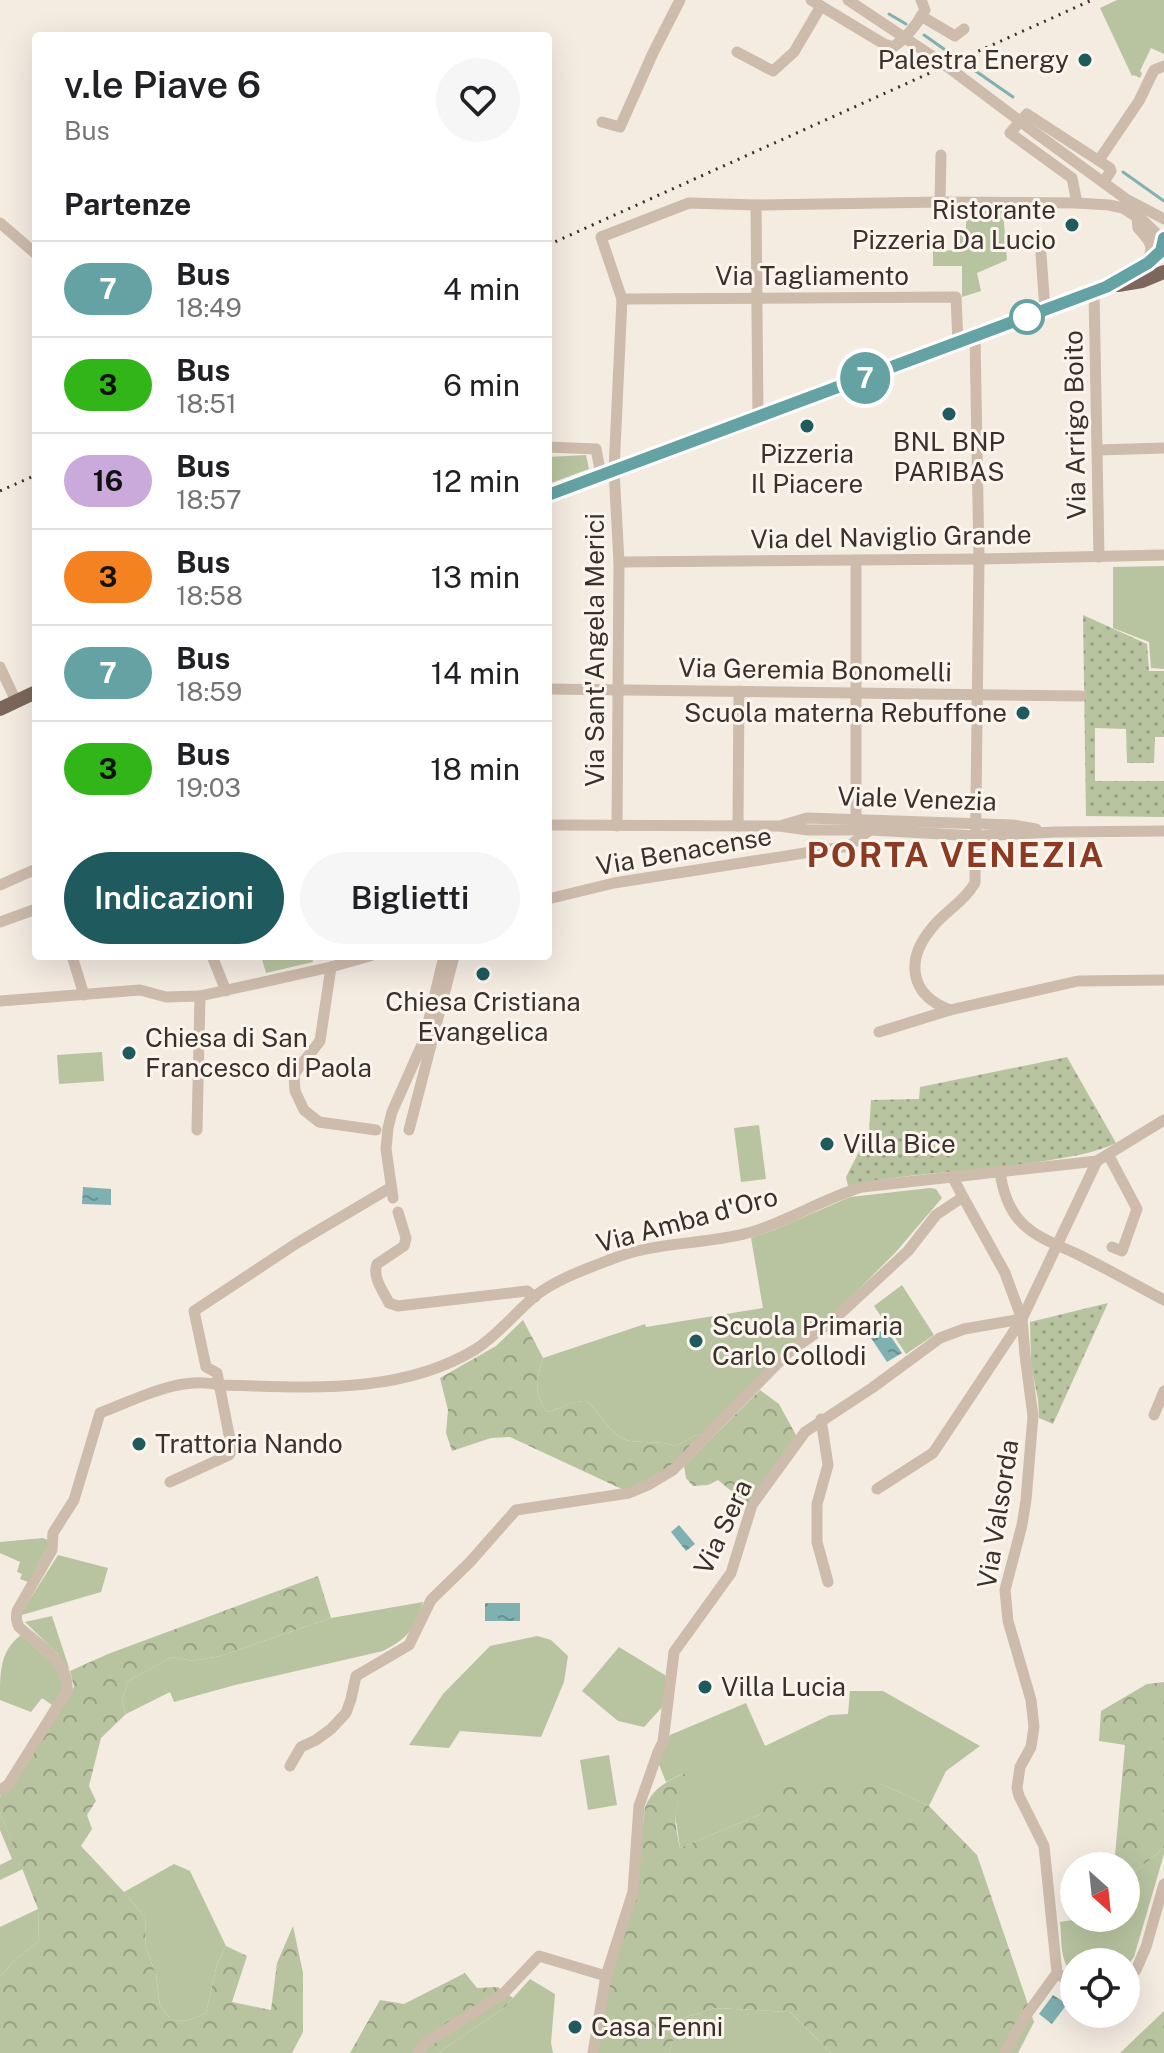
<!DOCTYPE html>
<html lang="it">
<head>
<meta charset="utf-8">
<style>
  :root { --surface:#fff; --page:#f6f6f6; --text:#202124; --muted:#757577; --line:#e0e0e0; --accent:#1f5a5e }
  body { margin:0; font-family:"Public Sans",sans-serif; background:var(--page); color:var(--text); height:100vh; display:flex; flex-direction:column; font-size:30px; white-space:nowrap }
  * { box-sizing:border-box; margin:0 }
  p { font-size:26px; color:var(--muted) }
  .icon { flex:none; width:44px; height:44px; fill:none; stroke:currentColor; stroke-width:2; stroke-linecap:round; stroke-linejoin:round }
  .map { position:relative; flex:1; overflow:hidden }
  .details { position:absolute; left:32px; top:32px; width:520px; height:928px; display:flex; flex-direction:column; background:var(--surface); border-radius:8px; box-shadow:0 8px 32px #0002 }
  .details>* { flex:none }
  .badge { padding:0 16px; border-radius:26px; font-size:28px; line-height:52px }
  .needle { width:52px; rotate:153deg }
  .fabs { position:absolute; left:1060px; top:1852px; display:grid; gap:16px }
  .fabs a { display:grid; place-items:center; width:80px; height:80px; border-radius:50%; background:var(--surface); box-shadow:0 8px 32px #0002; font-size:40px }
  .map>.badge { position:absolute; translate:-50% -50%; box-shadow:0 0 0 4px #fff }
  h2 { padding:0 32px; font-size:30px; line-height:72px }
  .round { display:grid; place-items:center; flex:none; width:84px; height:84px; border-radius:42px; background:var(--page) }
  .summary { display:flex; align-items:center; justify-content:space-between; height:136px; padding:0 32px }
  h1 { font-size:38px; font-weight:600; line-height:60px }
  .primary-button { display:flex; gap:16px; margin-top:auto; padding:16px 32px }
  .primary-button a { flex:1; height:92px; border-radius:48px; background:var(--accent); color:#fff; font-size:32px; font-weight:600; line-height:92px; text-align:center }
  .primary-button a+a { background:var(--page); color:var(--text) }
  ul { padding:0; list-style:none }
  li { display:flex; align-items:center; gap:24px; height:96px; padding:0 32px; border-top:2px solid var(--line) }
  li div { flex:1 }
  li b { display:block; font-size:30px }
  li em { font-style:normal }
  li .badge { min-width:88px; font-weight:700; text-align:center }
  .map>svg:first-child { display:block }
  .green { fill:#b8c4a0 }
  .forest { fill:url(#forest-crowns) }
  .garden { fill:url(#garden-dots) }
  .water { fill:url(#water-ripples) }
  .lines { fill:none; stroke-linecap:round; stroke-linejoin:round }
  .stream { stroke:#7fb0b2; stroke-width:3 }
  .minor { stroke:#cdbbac; stroke-width:11 }
  .major { stroke:#7d675c; stroke-width:14 }
  .rail { stroke:#3b302b; stroke-width:3; stroke-dasharray:2 6; stroke-linecap:butt }
  .minor-bridge { stroke:#cdbbac; stroke-width:11 }
  .line-casing { stroke:#fff; stroke-width:18 }
  .line { stroke:#65a2a3; stroke-width:12 }
  .poi-dot { fill:#1f5a5e; stroke:#fbf5ee; stroke-width:3 }
  .stop-dot { fill:#fff; stroke:#65a2a3; stroke-width:4 }
  .labels { text-anchor:middle; stroke-width:6; stroke-linejoin:round; paint-order:stroke }
  .poi-label { font-size:26px; fill:#3b302b; stroke:#fbf5ee; text-anchor:start }
  .street-label { font-size:26px; fill:#3b302b; stroke:#fbf5ee }
  .district-label { font-size:34px; font-weight:bold; letter-spacing:2px; fill:#8c3b22; stroke:#fbf5ee }
</style>
</head>
<body>
<div class="map">
<svg width="1164" height="2053" viewBox="0 0 1164 2053">
  <defs>
    <pattern id="forest-crowns" width="20" height="18" patternUnits="userSpaceOnUse" patternTransform="scale(2)"><rect width="20" height="18" fill="#b8c4a0"/><path d="M2 6a3 3 0 1 1 6 0M12 15a3 3 0 1 1 6 0" fill="none" stroke="#97a083"/></pattern>
    <pattern id="garden-dots" width="8" height="8" patternUnits="userSpaceOnUse" patternTransform="scale(2)"><rect width="8" height="8" fill="#b8c4a0"/><path d="M2 2h.1M6 6h.1" fill="none" stroke="#97a083" stroke-width="1.8" stroke-linecap="round"/></pattern>
    <pattern id="water-ripples" width="26" height="14" patternUnits="userSpaceOnUse" patternTransform="scale(2)"><rect width="26" height="14" fill="#7fb0b2"/><path d="M2 4q2-2 4 0t4 0M15 11q2-2 4 0t4 0" fill="none" stroke="#699091"/></pattern>
  </defs>
  <rect width="100%" height="100%" fill="#f4ebe1"/>
  <!-- green -->
  <g class="green">
    <polygon points="1117,0 1164,0 1164,54 1151,48 1140,71 1142,73 1140,78 1134,75 1132,76 1100,8"/>
    <polygon points="966,211 1003,211 1007,260 977,273 981,291 962,297 962,266 933,266 933,251 957,250 957,230 966,230"/>
    <polygon points="586,455 589,469 548,484 548,457"/>
    <polygon points="1164,566 1164,669 1151,668 1149,642 1113,628 1113,567"/>
    <polygon points="261,956 312,956 313,962 266,973"/>
    <polygon points="102,1052 104,1081 59,1084 57,1055"/>
    <polygon points="759,1125 766,1179 741,1182 734,1128"/>
    <path d="M930 1188 936 1189 942 1198 895 1253 830 1318 701 1436 696 1435 676 1446C659 1440 641 1444 626 1440 609 1435 595 1403 585 1401 577 1400 557 1409 548 1412 533 1398 537 1376 543 1358L645 1324 646 1327 763 1308 751 1238 774 1230 850 1197Z"/>
    <polygon points="902,1285 934,1335 906,1354 874,1306"/>
    <polygon points="43,1538 48,1540 48,1546 28,1582 20,1579 22,1574 17,1572 20,1562 0,1553 0,1542"/>
    <polygon points="58,1555 108,1568 101,1592 22,1615 22,1612"/>
    <path d="M423 1602C415 1629 408 1638 383 1651L235 1685 174 1702 170 1692 126 1714 122 1700 128 1681 172 1657 192 1661 220 1656 331 1618Z"/>
    <polygon points="52,1616 70,1671 58,1654 25,1622"/>
    <path d="M21 1635 56 1666 64 1689 52 1705 42 1698 31 1712 0 1700C0 1671 0 1651 21 1635Z"/>
    <polygon points="537,1636 551,1640 568,1656 564,1682 541,1737 460,1731 449,1748 409,1745 443,1694 490,1646"/>
    <polygon points="619,1647 668,1677 665,1704 644,1727 618,1721 582,1691"/>
    <polygon points="850,1691 883,1691 980,1746 946,1771 929,1806 879,1783 759,1815 680,1848 675,1814 680,1798 684,1773 666,1782 658,1762 670,1735 746,1703 765,1746 830,1715 848,1714"/>
    <polygon points="609,1755 617,1805 588,1810 580,1760"/>
    <polygon points="0,1812 23,1869 0,1880 0,1865 12,1859 0,1830"/>
    <path d="M1164 1848V1854L1134 1957 1126 1967V1962H1074V1975C1059 1963 1062 1939 1060 1922L1086 1918H1126V1879Z"/>
    <polygon points="174,1864 190,1871 226,1946 217,1964 206,2013 190,2020 172,2021 160,2006 156,1975 146,1948 145,1917 124,1892"/>
    <polygon points="38,1909 39,1941 15,1960 0,1977 0,1927"/>
    <polygon points="530,1979 555,1994 551,2043 553,2053 438,2053 504,2008"/>
    <polygon points="715,2008 790,2012 831,2053 669,2053 680,2019"/>
  </g>
  <!-- forest -->
  <g class="forest">
    <path d="M523 1320 543 1358C537 1376 533 1398 548 1412 558 1409 575 1400 585 1401 595 1403 609 1435 626 1440 641 1444 659 1440 676 1446L696 1435 701 1436 665 1471 626 1491 510 1437 491 1438 452 1451 446 1433 448 1410 440 1378 496 1346Z"/>
    <polygon points="760,1390 779,1404 797,1437 747,1504 718,1480 708,1485 693,1486 686,1478 684,1466"/>
    <polygon points="318,1576 331,1618 220,1656 192,1661 172,1657 128,1681 122,1700 126,1714 101,1738 89,1786 96,1801 87,1815 92,1829 81,1846 124,1892 145,1917 146,1948 156,1975 160,2006 172,2021 190,2020 206,2013 217,1964 226,1946 247,1956 232,2002 271,2010 277,1963 293,1926 303,1973 303,2032 292,2053 0,2053 0,1977 15,1960 39,1941 38,1909 0,1812 0,1798 4,1784 74,1687 70,1671 108,1654"/>
    <polygon points="1164,1682 1164,1848 1126,1879 1126,1866 1114,1866 1125,1745 1099,1741 1101,1711 1147,1684"/>
    <path d="M684 1773 691 1785C671 1808 674 1819 680 1848L759 1815 772 1783 818 1778 879 1783 929 1806 977 1855 1034 2022 1018 2053H831L790 2012 715 2008 680 2019 669 2053H596L610 1977 635 1892 645 1807C654 1787 665 1783 684 1773Z"/>
    <polygon points="465,1973 477,1988 498,1987 513,1998 504,2008 438,2053 350,2053 380,2000 404,2004"/>
    <polygon points="1164,2011 1164,2053 1120,2053"/>
  </g>
  <!-- garden -->
  <g class="garden">
    <polygon points="1083,615 1147,644 1149,671 1164,671 1164,737 1155,737 1154,763 1127,763 1126,729 1095,728 1095,781 1164,781 1164,817 1086,816"/>
    <path d="M1067 1057 1116 1143C1095 1153 1074 1156 1051 1160 983 1172 914 1171 848 1186L846 1177 869 1132 871 1100 919 1099 920 1087Z"/>
    <polygon points="1108,1303 1053,1424 1039,1418 1038,1399 1031,1365 1030,1322"/>
  </g>
  <!-- water -->
  <g class="water">
    <polygon points="83,1187 111,1189 111,1205 82,1204"/>
    <polygon points="885,1328 902,1353 887,1362 871,1338"/>
    <polygon points="679,1525 695,1544 686,1551 671,1532"/>
    <rect x="485" y="1603" width="35" height="18"/>
    <polygon points="1053,1995 1067,2004 1052,2024 1039,2014"/>
  </g>
  <g class="lines">
    <!-- stream -->
    <g class="stream">
      <polyline points="889,14 906,24"/>
      <polyline points="924,35 951,54"/>
      <polyline points="964,63 1013,97"/>
      <polyline points="1123,172 1164,201"/>
    </g>
    <!-- minor -->
    <g class="minor">
      <path d="M811 0 884 44 893 47C907 38 917 24 925 10L921 0"/>
      <polyline points="921,16 955,36 964,29"/>
      <polyline points="737,52 773,71 794,52 821,6"/>
      <polyline points="602,122 620,127 653,53 680,0"/>
      <polyline points="1037,134 1126,199 1164,219"/>
      <polyline points="1099,160 1139,101 1154,70 1164,66"/>
      <polyline points="940,202 941,155"/>
      <polyline points="1077,203 1072,178 1010,133 1027,114 1110,168 1111,171 1104,181"/>
      <polyline points="756,205 758,417"/>
      <polyline points="1135,213 1157,234 1162,243"/>
      <polyline points="0,223 36,254"/>
      <polyline points="1041,254 1045,310"/>
      <polyline points="1094,291 1099,557"/>
      <polyline points="622,299 956,297 958,343"/>
      <polyline points="548,447 596,449 601,475"/>
      <polyline points="1098,450 1164,448"/>
      <polyline points="619,562 979,559 1164,555"/>
      <polyline points="0,667 16,701"/>
      <polyline points="548,689 1081,696"/>
      <polyline points="856,819 856,560"/>
      <polyline points="548,825 779,826 808,830 871,830 977,836 1055,832 1164,831"/>
      <polyline points="783,825 807,818 1013,825 1036,829"/>
      <path d="M617 826 619 562 614 470 622 299 601 237 689 203 756 205 940 202 1077 203 1109 205 1123 208 1137 217 1138 228C1150 241 1157 248 1144 264"/>
      <polyline points="738,826 739,691"/>
      <polyline points="0,885 36,869"/>
      <polyline points="548,899 614,883 849,846 870,830"/>
      <polyline points="0,922 36,909"/>
      <polyline points="72,956 84,995"/>
      <polyline points="212,956 226,991"/>
      <polyline points="331,967 320,1041 294,1074 295,1091 304,1110 319,1122 376,1130"/>
      <polyline points="0,1001 140,990 166,997 200,996 331,967 370,956"/>
      <path d="M950 1010C910 995 905 961 931 929 945 911 963 903 975 883L979 559 975 337"/>
      <polyline points="879,1032 950,1010 1078,981 1164,980"/>
      <polyline points="197,1130 200,996"/>
      <polyline points="409,1130 454,956"/>
      <polyline points="1109,1156 1137,1209 1122,1251 1112,1247"/>
      <path d="M1000 1171C1002 1189 1009 1210 1021 1222 1037 1239 1061 1246 1081 1256 1109 1270 1136 1285 1164 1300"/>
      <polyline points="963,1197 1005,1273 1022,1319 1025,1355 1033,1416 1026,1500 1022,1525 1005,1590 1008,1621 1031,1700 1034,1727 1031,1747 1020,1767 1017,1788 1019,1796 1044,1846 1057,1973 1022,2021 1005,2053"/>
      <polyline points="393,1198 386,1149 388,1128 392,1112 424,1040 444,956"/>
      <path d="M398 1212 406 1238 404 1246 377 1264C372 1277 383 1291 389 1303L398 1306 527 1291 535 1297"/>
      <polyline points="1154,1415 1164,1391"/>
      <polyline points="821,1419 828,1465 817,1504 817,1542 828,1582"/>
      <polyline points="170,1482 229,1455 232,1450 217,1373 206,1367 194,1311 297,1243 390,1188"/>
      <polyline points="877,1489 933,1453 1022,1319 1097,1161"/>
      <polyline points="290,1766 301,1747 316,1740 331,1729 346,1713 351,1699 356,1676 409,1645 431,1600 470,1562 516,1510 629,1493 648,1485 673,1470 789,1352 829,1324 908,1251 936,1215 963,1197 952,1176"/>
      <path d="M0 1790 8 1785 67 1691C70 1663 38 1644 19 1627 16 1621 16 1618 17 1611L52 1550 53 1533 74 1500 100 1413C137 1399 180 1375 220 1385 306 1387 399 1396 476 1349 498 1335 515 1313 535 1296 557 1279 586 1269 612 1259 654 1241 710 1245 755 1231 792 1219 825 1198 862 1187L1097 1161 1164 1120"/>
      <polyline points="1057,1973 1074,1986"/>
      <polyline points="1126,1979 1136,1970 1146,1947 1164,1884"/>
      <polyline points="418,2053 425,2043 503,1994 539,1956 606,1976"/>
      <polyline points="593,2053 606,1976 633,1892 639,1806 658,1752 663,1742 674,1652 731,1573 752,1505 805,1432 872,1388 940,1338 964,1329 1022,1319"/>
    </g>
    <!-- major -->
    <g class="major">
      <polyline points="1118,285 1142,281 1164,272"/>
      <polyline points="548,495 1102,288 1148,263 1161,251"/>
      <polyline points="0,709 36,692"/>
    </g>
    <!-- rail -->
    <g class="rail">
      <polyline points="548,245 1092,0"/>
      <polyline points="0,491 36,475"/>
    </g>
    <!-- minor-bridge -->
    <polyline class="minor-bridge" points="848,0 944,64 1037,134"/>
  </g>
  <g class="lines">
    <defs>
      <polyline id="line" points="548,495 1106,287 1148,263 1161,251 1164,238"/>
    </defs>
    <!-- line casing -->
    <use href="#line" class="line-casing"/>
    <!-- line -->
    <use href="#line" class="line"/>
  </g>
  <!-- markers -->
  <g class="poi-dot">
    <circle cx="1085" cy="60" r="8"/>
    <circle cx="1072" cy="225" r="8"/>
    <circle cx="949" cy="414" r="8"/>
    <circle cx="807" cy="426" r="8"/>
    <circle cx="1023" cy="713" r="8"/>
    <circle cx="483" cy="974" r="8"/>
    <circle cx="129" cy="1053" r="8"/>
    <circle cx="827" cy="1144" r="8"/>
    <circle cx="696" cy="1341" r="8"/>
    <circle cx="139" cy="1444" r="8"/>
    <circle cx="705" cy="1687" r="8"/>
    <circle cx="575" cy="2027" r="8"/>
  </g>
  <circle class="stop-dot" cx="1027" cy="317" r="16"/>
  <g class="labels">
    <!-- poi labels -->
    <g class="poi-label">
      <text x="1069" y="69" text-anchor="end">Palestra Energy</text>
      <text x="1056" y="219" text-anchor="end">Ristorante<tspan x="1056" dy="30">Pizzeria Da Lucio</tspan></text>
      <text x="949" y="451" text-anchor="middle">BNL BNP<tspan x="949" dy="30">PARIBAS</tspan></text>
      <text x="807" y="463" text-anchor="middle">Pizzeria<tspan x="807" dy="30">Il Piacere</tspan></text>
      <text x="1007" y="722" text-anchor="end">Scuola materna Rebuffone</text>
      <text x="483" y="1011" text-anchor="middle">Chiesa Cristiana<tspan x="483" dy="30">Evangelica</tspan></text>
      <text x="145" y="1047">Chiesa di San<tspan x="145" dy="30">Francesco di Paola</tspan></text>
      <text x="843" y="1153">Villa Bice</text>
      <text x="712" y="1335">Scuola Primaria<tspan x="712" dy="30">Carlo Collodi</tspan></text>
      <text x="155" y="1453">Trattoria Nando</text>
      <text x="721" y="1696">Villa Lucia</text>
      <text x="591" y="2036">Casa Fenni</text>
    </g>
    <!-- street labels -->
    <g class="street-label">
      <text x="812" y="285">Via Tagliamento</text>
      <text transform="translate(1075 425) rotate(-91)" y="9">Via Arrigo Boito</text>
      <text transform="translate(891 537) rotate(-1)" y="9">Via del Naviglio Grande</text>
      <text transform="translate(595 650) rotate(-90)" y="9">Via Sant'Angela Merici</text>
      <text transform="translate(815 670) rotate(1)" y="9">Via Geremia Bonomelli</text>
      <text transform="translate(917 799) rotate(2)" y="9">Viale Venezia</text>
      <text transform="translate(684 851) rotate(-10)" y="9">Via Benacense</text>
      <text transform="translate(687 1220) rotate(-15)" y="9">Via Amba d'Oro</text>
      <text transform="translate(998 1514) rotate(-81)" y="9">Via Valsorda</text>
      <text transform="translate(723 1527) rotate(-65)" y="9">Via Sera</text>
    </g>
    <!-- district labels -->
    <g class="district-label">
      <text x="956" y="867">PORTA VENEZIA</text>
    </g>
  </g>
</svg>
<div class="fabs">
<a><svg class="needle" viewBox="-14 -14 28 28"><path d="M0-13l5 13h-10z" fill="#e53935"/><path d="M0 13l5-13h-10z" fill="#757577"/></svg></a>
<a><svg class="icon" aria-label="locate" viewBox="0 0 24 24"><circle cx="12" cy="12" r="6"/><path d="M12 2v4M12 18v4M2 12h4M18 12h4"/></svg></a>
</div>
<b class="badge" style="left:865px;top:378px;background:#65a2a3;color:#fff">7</b>
<section class="details">
<div class="summary"><div><h1>v.le Piave 6</h1><p>Bus</p></div><a class="round"><svg class="icon" aria-label="heart" viewBox="0 0 24 24"><path d="M12 20l-8-8c-3-5 5-10 8-4 3-6 11-1 8 4z"/></svg></a></div>
<h2>Partenze</h2>
<ul>
<li><span class="badge" style="background:#65a2a3;color:#fff">7</span><div><b>Bus</b><p>18:49</p></div><em>4 min</em></li>
<li><span class="badge" style="background:#31b518;color:#111">3</span><div><b>Bus</b><p>18:51</p></div><em>6 min</em></li>
<li><span class="badge" style="background:#caaadb;color:#111">16</span><div><b>Bus</b><p>18:57</p></div><em>12 min</em></li>
<li><span class="badge" style="background:#f58220;color:#111">3</span><div><b>Bus</b><p>18:58</p></div><em>13 min</em></li>
<li><span class="badge" style="background:#65a2a3;color:#fff">7</span><div><b>Bus</b><p>18:59</p></div><em>14 min</em></li>
<li><span class="badge" style="background:#31b518;color:#111">3</span><div><b>Bus</b><p>19:03</p></div><em>18 min</em></li>
</ul>
<div class="primary-button"><a>Indicazioni</a><a>Biglietti</a></div>
</section>
</div>
</body>
</html>
